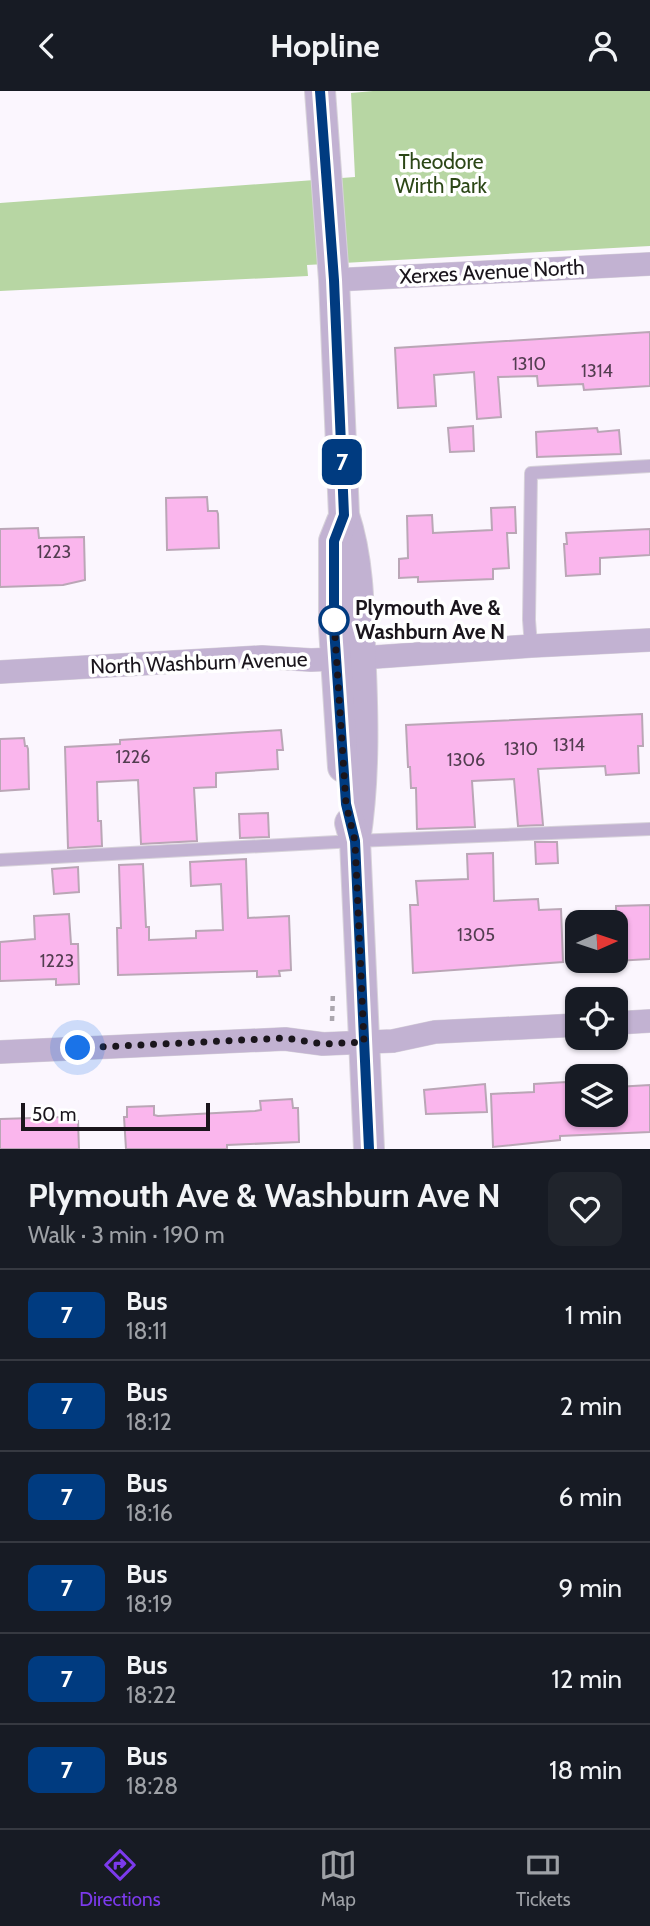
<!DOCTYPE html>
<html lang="en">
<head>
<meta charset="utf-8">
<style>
  :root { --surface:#171b24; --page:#20242c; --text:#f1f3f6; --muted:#9ea1a6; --line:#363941; --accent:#7c3aed }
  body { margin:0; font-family:Cabin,sans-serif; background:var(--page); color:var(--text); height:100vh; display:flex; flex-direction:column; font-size:26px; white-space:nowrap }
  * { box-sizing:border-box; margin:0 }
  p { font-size:23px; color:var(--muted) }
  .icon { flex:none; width:38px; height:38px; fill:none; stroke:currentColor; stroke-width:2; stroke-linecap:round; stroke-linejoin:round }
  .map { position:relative; height:1058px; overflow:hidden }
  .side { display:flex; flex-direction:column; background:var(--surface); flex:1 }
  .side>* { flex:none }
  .badge { padding:0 14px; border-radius:10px; font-size:24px; line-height:46px }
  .needle { width:46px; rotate:87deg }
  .controls { position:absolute; left:565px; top:819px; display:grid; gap:14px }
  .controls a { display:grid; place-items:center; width:63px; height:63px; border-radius:14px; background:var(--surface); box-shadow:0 2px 5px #0004; font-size:35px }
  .scale { position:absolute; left:21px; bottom:18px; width:189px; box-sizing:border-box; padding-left:7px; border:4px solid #1a151c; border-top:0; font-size:19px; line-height:24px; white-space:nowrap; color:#1a151c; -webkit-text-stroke:5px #fff; paint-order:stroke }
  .you { position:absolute; width:35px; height:35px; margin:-18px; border:5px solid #fff; border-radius:50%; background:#1a73e8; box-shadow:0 0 0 10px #1a73e833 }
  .map>.badge { position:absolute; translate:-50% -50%; box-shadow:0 0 0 4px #fff }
  .round { display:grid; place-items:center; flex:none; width:74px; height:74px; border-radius:14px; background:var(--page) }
  .head { display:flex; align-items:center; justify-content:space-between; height:119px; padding:0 28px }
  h1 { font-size:33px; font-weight:800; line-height:52px }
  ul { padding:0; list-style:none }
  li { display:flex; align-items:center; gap:21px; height:91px; padding:0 28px; border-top:2px solid var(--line) }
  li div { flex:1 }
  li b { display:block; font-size:26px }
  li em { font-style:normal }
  li .badge { min-width:77px; font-weight:700; text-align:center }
  header { display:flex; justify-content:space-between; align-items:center; height:91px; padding:0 28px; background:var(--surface); font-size:32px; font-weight:800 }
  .tabs { display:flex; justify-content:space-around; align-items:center; height:98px; border-top:2px solid var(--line); background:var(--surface); font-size:19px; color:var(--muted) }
  .tabs a { display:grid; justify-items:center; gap:4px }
  .tabs .active { color:var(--accent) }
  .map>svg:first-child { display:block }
  .green { fill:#b7d6a3 }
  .building { fill:#fab6ed; stroke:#baa6b6; stroke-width:2 }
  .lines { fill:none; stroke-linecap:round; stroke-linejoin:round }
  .service-casing { stroke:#d7d2da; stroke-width:14 }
  .minor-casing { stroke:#d7d2da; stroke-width:24 }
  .tertiary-casing { stroke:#d7d2da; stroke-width:32 }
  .path { stroke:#aba6ae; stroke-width:4.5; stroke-dasharray:5 5; stroke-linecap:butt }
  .service { stroke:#c2b2d2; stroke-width:12 }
  .minor { stroke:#c2b2d2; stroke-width:23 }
  .tertiary { stroke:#c2b2d2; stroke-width:30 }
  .line-casing { stroke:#fff; stroke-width:16 }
  .line { stroke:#003b80; stroke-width:10 }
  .walk { stroke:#1a151c; stroke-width:7; stroke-dasharray:0 12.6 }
  .stop-dot { fill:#fff; stroke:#003b80; stroke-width:3.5 }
  .labels { text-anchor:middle; stroke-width:7; stroke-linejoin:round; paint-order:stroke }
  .number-label { font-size:18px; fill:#523d50 }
  .park-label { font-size:21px; fill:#2c4717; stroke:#fff }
  .street-label { font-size:21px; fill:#1a151c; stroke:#fff }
  .stop-label { font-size:21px; font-weight:bold; fill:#1a151c; stroke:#fff; text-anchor:start }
</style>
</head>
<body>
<header><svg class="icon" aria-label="back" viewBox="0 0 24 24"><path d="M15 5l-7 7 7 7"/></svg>Hopline<svg class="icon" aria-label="person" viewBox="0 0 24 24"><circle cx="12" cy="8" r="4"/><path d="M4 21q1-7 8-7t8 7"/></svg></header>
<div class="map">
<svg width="650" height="1058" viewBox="0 0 650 1058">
  <rect width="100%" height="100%" fill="#fbf6fe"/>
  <!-- green -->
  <polygon class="green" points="373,0 650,0 650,155 307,174 308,185 0,200 0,112 355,86 351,2"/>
  <!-- building -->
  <g class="building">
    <polygon points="650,241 650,295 584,299 583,293 538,295 537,285 498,286 501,326 477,328 474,281 434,284 436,315 398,317 395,257"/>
    <polygon points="473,335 474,360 450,361 448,337"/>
    <polygon points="597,337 598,341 619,339 621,363 537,366 536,341"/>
    <polygon points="207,406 208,420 217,420 218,423 219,457 167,459 166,407"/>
    <polygon points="515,416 516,442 507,442 509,477 493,478 493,488 418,491 418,486 399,487 399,468 408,467 407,425 432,424 433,442 492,439 491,417"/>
    <polygon points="38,437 39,447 84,446 85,489 63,494 0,496 0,438"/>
    <polygon points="650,438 650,464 600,467 600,483 566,485 564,453 567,453 566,442"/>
    <polygon points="642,623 643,655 638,655 639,682 606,684 605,675 538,678 543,734 518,735 514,688 472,690 475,736 417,738 416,697 411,697 410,676 408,676 406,634"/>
    <polygon points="281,639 283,659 277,659 278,678 216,682 216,696 194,697 197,750 141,753 138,689 97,691 98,730 101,730 102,755 68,757 65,656 120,653 120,649"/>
    <polygon points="24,647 25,655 27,655 28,658 29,698 0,700 0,648"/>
    <polygon points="268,722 269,746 240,747 239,723"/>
    <polygon points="535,751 557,751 558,772 536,773"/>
    <polygon points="493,762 494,810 538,808 539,819 561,818 563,871 413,882 410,814 418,814 416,790 468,788 467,763"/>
    <polygon points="246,768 248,827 289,825 291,879 279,880 280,885 257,886 257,880 118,884 117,837 121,837 119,774 143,773 146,836 149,836 149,849 196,847 196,840 223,839 221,793 191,795 190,771"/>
    <polygon points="78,776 79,801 54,803 52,778"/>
    <polygon points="650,814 650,868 616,870 616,815"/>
    <polygon points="69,823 71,853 78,853 79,893 56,894 56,888 0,890 0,851 35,848 34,825"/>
    <polygon points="566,991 568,1024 616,1024 616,996 650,994 650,1041 560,1045 560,1049 493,1056 491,1003 534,1001 534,993"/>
    <polygon points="485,993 487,1021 426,1023 424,999"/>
    <polygon points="292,1008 293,1017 298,1017 299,1051 227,1054 227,1058 126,1058 124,1026 127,1026 127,1016 154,1015 154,1024 158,1025 255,1020 261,1019 260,1010"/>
    <polygon points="64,1026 64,1031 78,1030 79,1058 0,1058 0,1028"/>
  </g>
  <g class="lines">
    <defs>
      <g id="service">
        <polyline points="531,555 529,529 531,382 650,375"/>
        <polyline points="0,769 355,750 650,738"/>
      </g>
      <g id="minor">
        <polyline points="334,189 650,173"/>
        <polyline points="0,581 262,566 311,569 361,567 531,555 650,549"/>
        <polyline points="616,932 650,930"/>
        <polyline points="0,961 285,948 323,953 393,950 435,941 578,934"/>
      </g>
      <g id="tertiary">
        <path d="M320 0 334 189 344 424C358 466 359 512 360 557 363 621 365 686 355 750"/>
        <polyline points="342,430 334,450 334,537 343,676"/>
        <polyline points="350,732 355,750 369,1058"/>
      </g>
    </defs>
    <!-- service casing -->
    <use href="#service" class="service-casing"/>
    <!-- minor casing -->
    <use href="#minor" class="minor-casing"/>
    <!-- tertiary casing -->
    <use href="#tertiary" class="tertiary-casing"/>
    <!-- path -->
    <polyline class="path" points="332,930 333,900"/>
    <!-- service -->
    <use href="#service" class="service"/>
    <!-- minor -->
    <use href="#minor" class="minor"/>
    <!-- tertiary -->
    <use href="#tertiary" class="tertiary"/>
  </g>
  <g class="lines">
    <defs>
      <polyline id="line" points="320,0 334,189 344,424 334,450 334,537 346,713 355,750 369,1058"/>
    </defs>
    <!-- line casing -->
    <use href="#line" class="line-casing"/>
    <!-- line -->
    <use href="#line" class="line"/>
    <!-- walk -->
    <polyline class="walk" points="78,957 285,947 323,953 364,951 355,750 346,713 334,529"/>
  </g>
  <!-- markers -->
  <circle class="stop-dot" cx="334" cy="529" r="14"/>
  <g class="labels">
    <!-- number labels -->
    <g class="number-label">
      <text x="529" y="279">1310</text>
      <text x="597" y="286">1314</text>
      <text x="54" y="467">1223</text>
      <text x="569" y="660">1314</text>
      <text x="521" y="664">1310</text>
      <text x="133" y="672">1226</text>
      <text x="466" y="675">1306</text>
      <text x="476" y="850">1305</text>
      <text x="57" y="876">1223</text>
    </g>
    <!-- park labels -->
    <g class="park-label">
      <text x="441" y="78">Theodore<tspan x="441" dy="24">Wirth Park</tspan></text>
    </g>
    <!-- street labels -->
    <g class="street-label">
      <text transform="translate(492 181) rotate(-3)" y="7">Xerxes Avenue North</text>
      <text transform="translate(199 572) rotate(-2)" y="7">North Washburn Avenue</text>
    </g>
    <!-- stop labels -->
    <g class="stop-label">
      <text x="355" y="524">Plymouth Ave &amp;<tspan x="355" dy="24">Washburn Ave N</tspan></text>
    </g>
  </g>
</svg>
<div class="controls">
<a><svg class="needle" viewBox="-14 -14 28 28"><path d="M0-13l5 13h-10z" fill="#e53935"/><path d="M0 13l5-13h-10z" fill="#9ea1a6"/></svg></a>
<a><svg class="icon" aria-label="locate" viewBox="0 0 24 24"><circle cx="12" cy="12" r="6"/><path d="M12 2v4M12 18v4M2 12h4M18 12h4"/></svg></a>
<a><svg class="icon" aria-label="layers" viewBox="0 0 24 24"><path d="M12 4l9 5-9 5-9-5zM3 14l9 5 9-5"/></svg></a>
</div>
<div class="scale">50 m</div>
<div class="you" style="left:78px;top:957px"></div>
<b class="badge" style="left:342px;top:371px;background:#003b80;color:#fff">7</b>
</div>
<section class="side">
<div class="head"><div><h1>Plymouth Ave &amp; Washburn Ave N</h1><p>Walk · 3 min · 190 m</p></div><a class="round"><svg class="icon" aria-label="heart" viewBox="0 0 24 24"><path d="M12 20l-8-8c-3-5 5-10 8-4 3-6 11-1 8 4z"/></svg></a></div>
<ul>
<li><span class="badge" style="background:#003b80;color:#fff">7</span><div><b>Bus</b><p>18:11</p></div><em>1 min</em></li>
<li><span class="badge" style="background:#003b80;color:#fff">7</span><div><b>Bus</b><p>18:12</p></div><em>2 min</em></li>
<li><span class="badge" style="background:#003b80;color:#fff">7</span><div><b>Bus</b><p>18:16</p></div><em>6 min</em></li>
<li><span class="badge" style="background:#003b80;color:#fff">7</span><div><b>Bus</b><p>18:19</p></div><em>9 min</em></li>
<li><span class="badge" style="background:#003b80;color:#fff">7</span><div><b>Bus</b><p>18:22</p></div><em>12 min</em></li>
<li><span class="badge" style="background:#003b80;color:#fff">7</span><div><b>Bus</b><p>18:28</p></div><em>18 min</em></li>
</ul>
</section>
<nav class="tabs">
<a class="active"><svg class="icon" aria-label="directions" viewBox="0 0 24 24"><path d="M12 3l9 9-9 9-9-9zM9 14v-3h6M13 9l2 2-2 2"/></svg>Directions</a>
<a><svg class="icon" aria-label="map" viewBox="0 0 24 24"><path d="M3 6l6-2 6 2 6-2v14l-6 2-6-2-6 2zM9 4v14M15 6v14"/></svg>Map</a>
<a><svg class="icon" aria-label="tickets" viewBox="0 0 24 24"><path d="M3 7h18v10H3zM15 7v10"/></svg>Tickets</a>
</nav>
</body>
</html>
